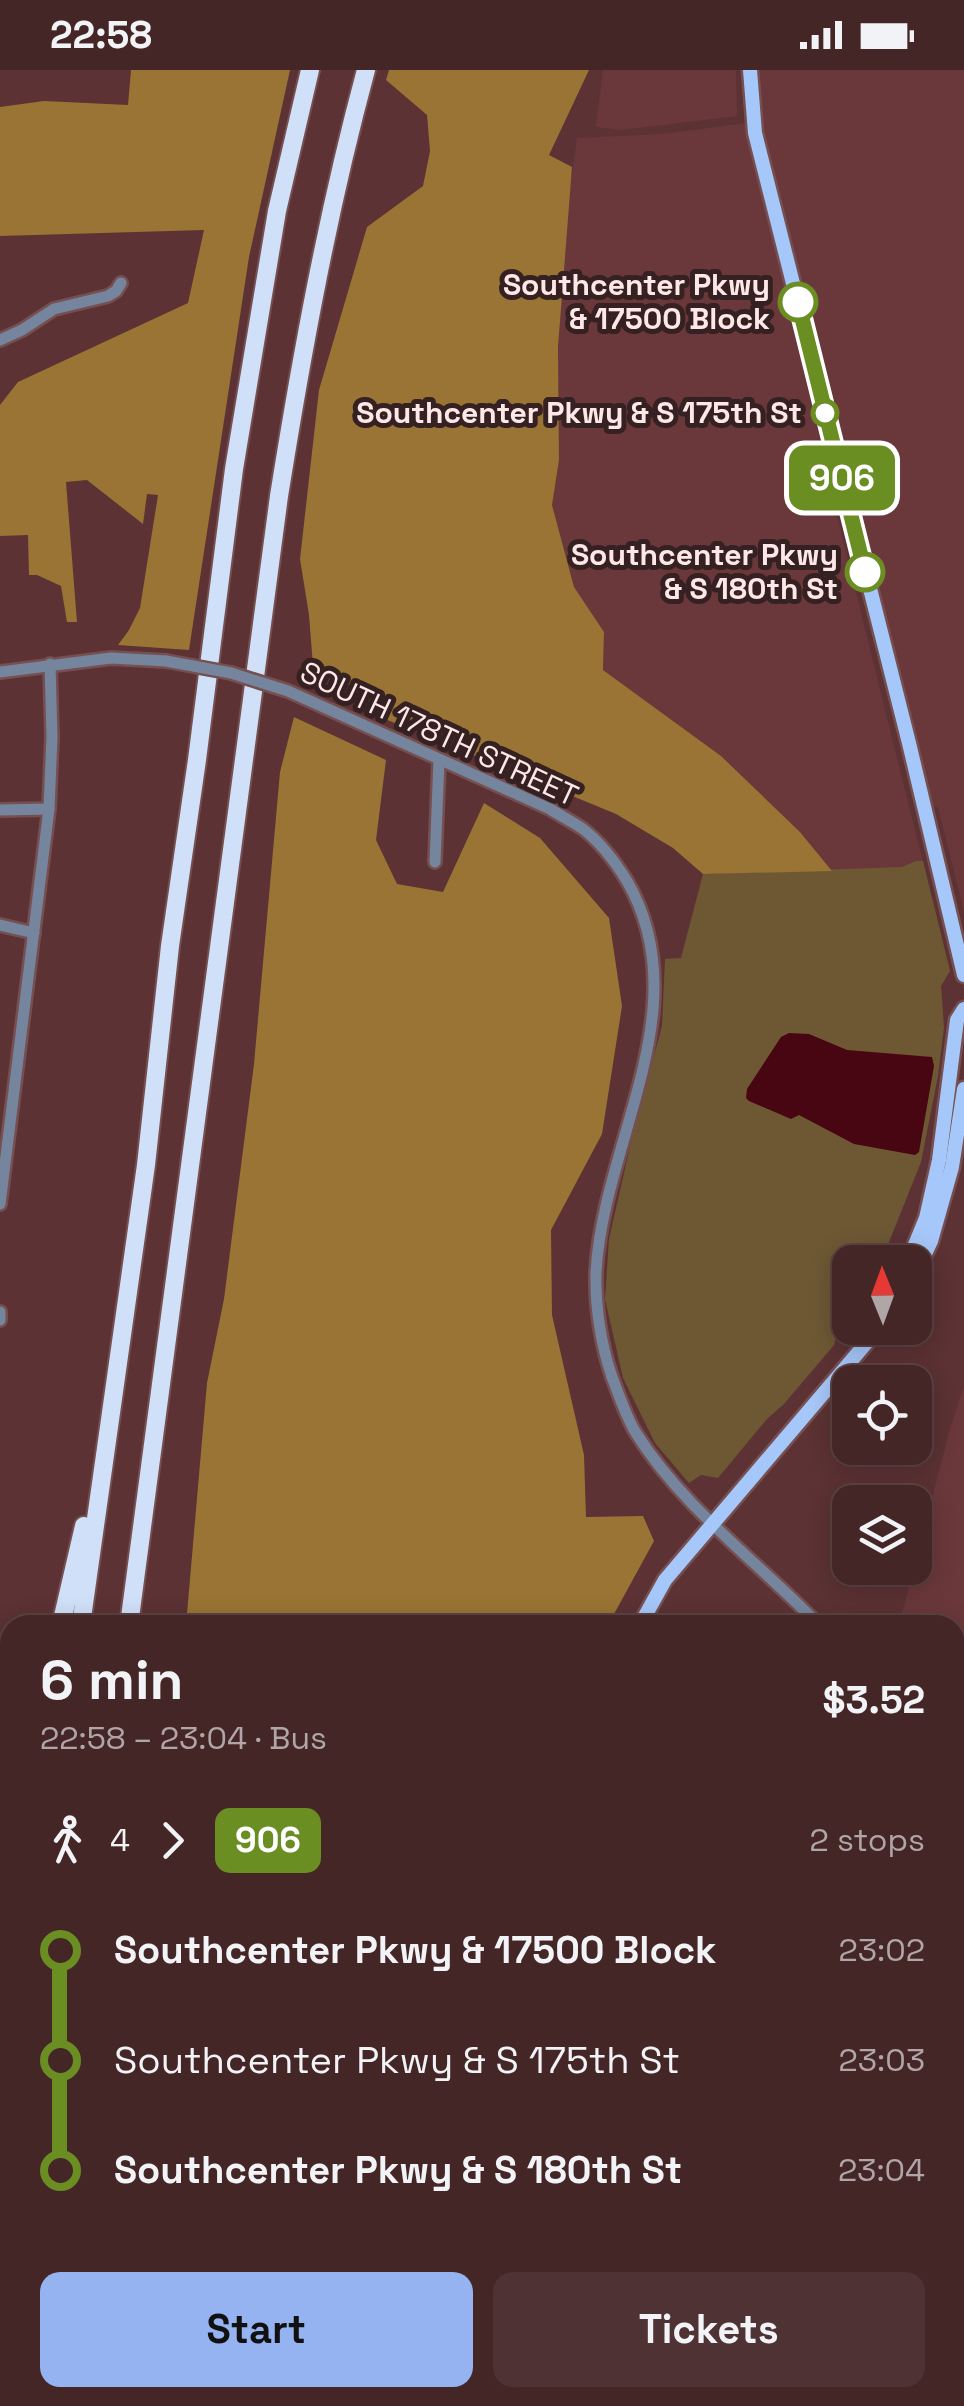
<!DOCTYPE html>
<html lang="en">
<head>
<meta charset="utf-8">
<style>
  :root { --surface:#452627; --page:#4f3233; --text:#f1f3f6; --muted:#b0a5a7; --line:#5d4344; --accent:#95b2f1 }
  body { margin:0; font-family:"Space Grotesk",sans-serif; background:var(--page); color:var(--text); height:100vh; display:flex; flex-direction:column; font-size:38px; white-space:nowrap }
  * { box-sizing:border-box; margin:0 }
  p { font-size:32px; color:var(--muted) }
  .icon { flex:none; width:55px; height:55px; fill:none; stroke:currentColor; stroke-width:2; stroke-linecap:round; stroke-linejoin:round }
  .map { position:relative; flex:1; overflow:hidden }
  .drawer { position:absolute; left:0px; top:1545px; width:965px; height:792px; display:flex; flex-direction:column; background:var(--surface); border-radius:30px 30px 0 0; box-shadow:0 5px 25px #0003,0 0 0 2px var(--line) }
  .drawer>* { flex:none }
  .badge { padding:0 20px; border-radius:15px; font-size:35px; line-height:65px }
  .needle { width:65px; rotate:359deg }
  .buttons { position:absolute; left:832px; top:1175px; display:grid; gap:20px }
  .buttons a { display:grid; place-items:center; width:100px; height:100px; border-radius:20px; background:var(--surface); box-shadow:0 5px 25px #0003,0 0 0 2px var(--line); font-size:50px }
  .map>.badge { position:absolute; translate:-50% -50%; box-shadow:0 0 0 5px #fff }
  .legs { display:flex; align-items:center; gap:15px; height:110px; padding:0 40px; font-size:32px }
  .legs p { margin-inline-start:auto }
  .headline { display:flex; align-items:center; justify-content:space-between; height:170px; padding:0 40px }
  h1 { font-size:55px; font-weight:600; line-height:75px }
  .button { display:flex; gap:20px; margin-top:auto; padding:20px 40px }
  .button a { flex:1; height:115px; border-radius:20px; background:var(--accent); color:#111; font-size:40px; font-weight:600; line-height:115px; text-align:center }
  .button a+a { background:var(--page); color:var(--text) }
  ul { padding:0 40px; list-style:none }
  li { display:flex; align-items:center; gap:35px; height:110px; font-size:38px }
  li i { display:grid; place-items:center; width:15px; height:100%; margin:0 12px; background:currentColor }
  li i::after { content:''; width:25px; height:25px; margin:-12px; border:8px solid; border-radius:50%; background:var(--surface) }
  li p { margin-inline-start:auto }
  li:first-child i { background:linear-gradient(#0000 50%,currentColor 0) }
  li:last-child i { background:linear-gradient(currentColor 50%,#0000 0) }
  .status { display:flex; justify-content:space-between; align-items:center; height:70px; padding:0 50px; background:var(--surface); direction:ltr }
  .status svg { height:28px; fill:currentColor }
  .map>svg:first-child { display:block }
  .built { fill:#6a383a }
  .green { fill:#6e5834 }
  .forest { fill:#997434 }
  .water { fill:#470611 }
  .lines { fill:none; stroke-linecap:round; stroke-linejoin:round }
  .minor-casing { stroke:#764f51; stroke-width:16 }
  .major-casing { stroke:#764f51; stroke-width:19 }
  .highway-casing { stroke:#764f51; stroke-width:22 }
  .minor { stroke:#74859d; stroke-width:11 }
  .major { stroke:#a6c7f9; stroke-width:14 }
  .highway { stroke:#d0e0f8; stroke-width:18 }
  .minor-bridge-casing { stroke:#764f51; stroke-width:16; stroke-linecap:butt }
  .minor-bridge { stroke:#74859d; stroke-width:11 }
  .line-1-casing { stroke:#fff; stroke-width:22 }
  .line-1 { stroke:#6b8e23; stroke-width:15 }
  .stop-1-dot { fill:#fff; stroke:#6b8e23; stroke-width:5 }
  .labels { text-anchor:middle; stroke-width:10; stroke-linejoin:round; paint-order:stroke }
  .stop-label { font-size:30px; font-weight:bold; fill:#fee8e7; stroke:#352121; text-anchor:end }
  .street-label { font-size:30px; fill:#fee8e7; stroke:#352121 }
</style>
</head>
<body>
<div class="status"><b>22:58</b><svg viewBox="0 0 49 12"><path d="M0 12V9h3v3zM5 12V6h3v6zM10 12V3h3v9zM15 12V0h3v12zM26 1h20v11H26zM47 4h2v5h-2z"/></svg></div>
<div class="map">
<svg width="964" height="2336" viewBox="0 0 964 2336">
  <rect width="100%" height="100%" fill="#5c3234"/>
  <!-- built -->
  <g class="built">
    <polygon points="603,0 736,0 737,46 622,60 596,57"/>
    <polygon points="753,0 964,0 964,841 938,737 924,736 847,431 833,430 950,901 941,916 944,958 777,946 832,801 800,762 721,686 603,600 604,562 574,517 552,435 559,390 558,277 567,140 577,68 664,64 753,52"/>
    <polygon points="964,1317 964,1872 955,1872 955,1555 899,1555 950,1359"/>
    <polygon points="312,2328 441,2328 437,2336 313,2336"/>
  </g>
  <!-- green -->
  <g class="green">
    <polygon points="916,791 923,791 950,901 941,916 944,958 938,1006 921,1092 881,1192 850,1192 850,1242 838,1256 834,1275 784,1334 767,1349 718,1408 701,1405 689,1413 655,1373 623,1308 605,1229 609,1169 634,1059 662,956 665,889 681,888 703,804 902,797"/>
    <polygon points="955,1929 964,1930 964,2223 955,2220"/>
  </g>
  <!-- forest -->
  <g class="forest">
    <polygon points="131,0 290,0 249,187 189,580 118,575 129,560 140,538 158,425 147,424 143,454 87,410 66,412 77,552 67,552 61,516 37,505 29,505 28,465 0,466 0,335 18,312 188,233 204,160 0,166 0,37 44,31 128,35"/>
    <polygon points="389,0 589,0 549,85 572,97 558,277 559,390 552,435 574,517 604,562 603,600 721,686 800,762 832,801 703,804 673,778 616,744 385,649 356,619 313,596 309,545 300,489 319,320 367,157 423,116 430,81 427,45 386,10"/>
    <polygon points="294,647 386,690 376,770 397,814 443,822 484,733 540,768 609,848 622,936 602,1064 551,1160 552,1245 584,1385 586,1447 643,1446 654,1471 608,1555 186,1555 207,1313 224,1229 254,994 280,702"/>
    <polygon points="10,2120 10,2183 0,2210 0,2152"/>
    <polygon points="10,2279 10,2328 20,2328 21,2336 0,2336 0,2304"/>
    <polygon points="119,2328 280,2328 280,2336 120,2336"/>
  </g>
  <!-- water -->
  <polygon class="water" points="789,963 809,964 847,980 932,987 934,996 919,1082 915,1085 854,1074 799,1045 791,1049 749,1031 746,1028 747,1019 781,967"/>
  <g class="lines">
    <defs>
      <g id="minor">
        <polyline points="0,270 22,260 54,239 108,226 116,221 121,213"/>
        <polyline points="0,602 111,588 166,591"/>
        <path d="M288 621 550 739C561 746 573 752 583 759 600 772 616 793 627 811 700 937 603 1072 596 1202 595 1236 601 1275 612 1307 619 1325 626 1347 636 1363 683 1438 758 1492 819 1555"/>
        <polyline points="0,740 49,739"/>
        <polyline points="435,792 439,690"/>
        <polyline points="0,855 34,863"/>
        <polyline points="0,1134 49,739 52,667 50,594"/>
        <polyline points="0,1242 0,1250"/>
        <polyline points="955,1662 964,1665"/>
        <polyline points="97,2328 97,2336"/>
      </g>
      <g id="major">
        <polyline points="750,0 755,63 909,673 964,905"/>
        <polyline points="908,1192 926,1148 939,1090 957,950 964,939"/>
        <polyline points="915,1205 931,1171 952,1097 964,1019"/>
        <polyline points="640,1555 665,1510 879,1258"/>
        <polyline points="473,2336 477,2328"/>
      </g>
      <g id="highway">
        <polyline points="61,1555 84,1456"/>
        <polyline points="81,1555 146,1095 170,876 197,690 234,399 277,141 310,0"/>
        <path d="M129 1555 279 426C302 283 328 140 366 0"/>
        <polyline points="0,1849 10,1811"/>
        <polyline points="0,1915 10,1857"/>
        <polyline points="0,2092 10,2055"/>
        <polyline points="0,2258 10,2233"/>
        <polyline points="36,2336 40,2328"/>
      </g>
    </defs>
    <!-- minor casing -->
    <use href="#minor" class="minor-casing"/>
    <!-- major casing -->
    <use href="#major" class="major-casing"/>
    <!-- highway casing -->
    <use href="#highway" class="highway-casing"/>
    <!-- minor -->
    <use href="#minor" class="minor"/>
    <!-- major -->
    <use href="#major" class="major"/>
    <!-- highway -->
    <use href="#highway" class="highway"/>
    <defs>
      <polyline id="minor-bridge" points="166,591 231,603 288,621"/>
    </defs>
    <!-- minor-bridge casing -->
    <use href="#minor-bridge" class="minor-bridge-casing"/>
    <!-- minor-bridge -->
    <use href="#minor-bridge" class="minor-bridge"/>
  </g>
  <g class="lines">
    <defs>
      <polyline id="line-1" points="798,232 865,502"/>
    </defs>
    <!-- line-1 casing -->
    <use href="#line-1" class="line-1-casing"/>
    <!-- line-1 -->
    <use href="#line-1" class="line-1"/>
  </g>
  <!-- markers -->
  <g class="stop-1-dot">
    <circle cx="798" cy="232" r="18"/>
    <circle cx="825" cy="343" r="12"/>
    <circle cx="865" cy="502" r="18"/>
  </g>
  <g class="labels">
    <!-- stop labels -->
    <g class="stop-label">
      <text x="770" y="225">Southcenter Pkwy<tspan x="770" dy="34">&amp; 17500 Block</tspan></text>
      <text x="802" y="353">Southcenter Pkwy &amp; S 175th St</text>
      <text x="838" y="495">Southcenter Pkwy<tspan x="838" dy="34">&amp; S 180th St</tspan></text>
    </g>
    <!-- street labels -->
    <g class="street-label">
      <text transform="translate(439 664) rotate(25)" y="10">SOUTH 178TH STREET</text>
    </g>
  </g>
</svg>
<div class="buttons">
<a><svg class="needle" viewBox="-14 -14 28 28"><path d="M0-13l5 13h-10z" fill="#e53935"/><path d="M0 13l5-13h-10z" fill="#b0a5a7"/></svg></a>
<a><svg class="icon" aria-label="locate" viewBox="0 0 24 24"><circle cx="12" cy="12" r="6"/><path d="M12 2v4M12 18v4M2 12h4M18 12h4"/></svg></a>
<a><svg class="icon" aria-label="layers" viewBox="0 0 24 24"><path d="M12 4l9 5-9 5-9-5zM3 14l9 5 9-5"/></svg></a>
</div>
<b class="badge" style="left:842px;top:408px;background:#6b8e23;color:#fff">906</b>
<section class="drawer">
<div class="headline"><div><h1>6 min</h1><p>22:58 – 23:04 · Bus</p></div><b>$3.52</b></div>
<div class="legs"><svg class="icon" aria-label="walk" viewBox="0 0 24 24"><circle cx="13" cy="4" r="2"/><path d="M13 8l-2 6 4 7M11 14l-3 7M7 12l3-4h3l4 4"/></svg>4<svg class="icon" aria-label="forward" viewBox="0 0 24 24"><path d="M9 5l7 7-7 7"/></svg><b class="badge" style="background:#6b8e23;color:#fff">906</b><p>2 stops</p></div>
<ul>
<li><i style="color:#6b8e23"></i><b>Southcenter Pkwy &amp; 17500 Block</b><p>23:02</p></li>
<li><i style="color:#6b8e23"></i><span>Southcenter Pkwy &amp; S 175th St</span><p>23:03</p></li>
<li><i style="color:#6b8e23"></i><b>Southcenter Pkwy &amp; S 180th St</b><p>23:04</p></li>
</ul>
<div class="button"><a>Start</a><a>Tickets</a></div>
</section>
</div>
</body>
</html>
